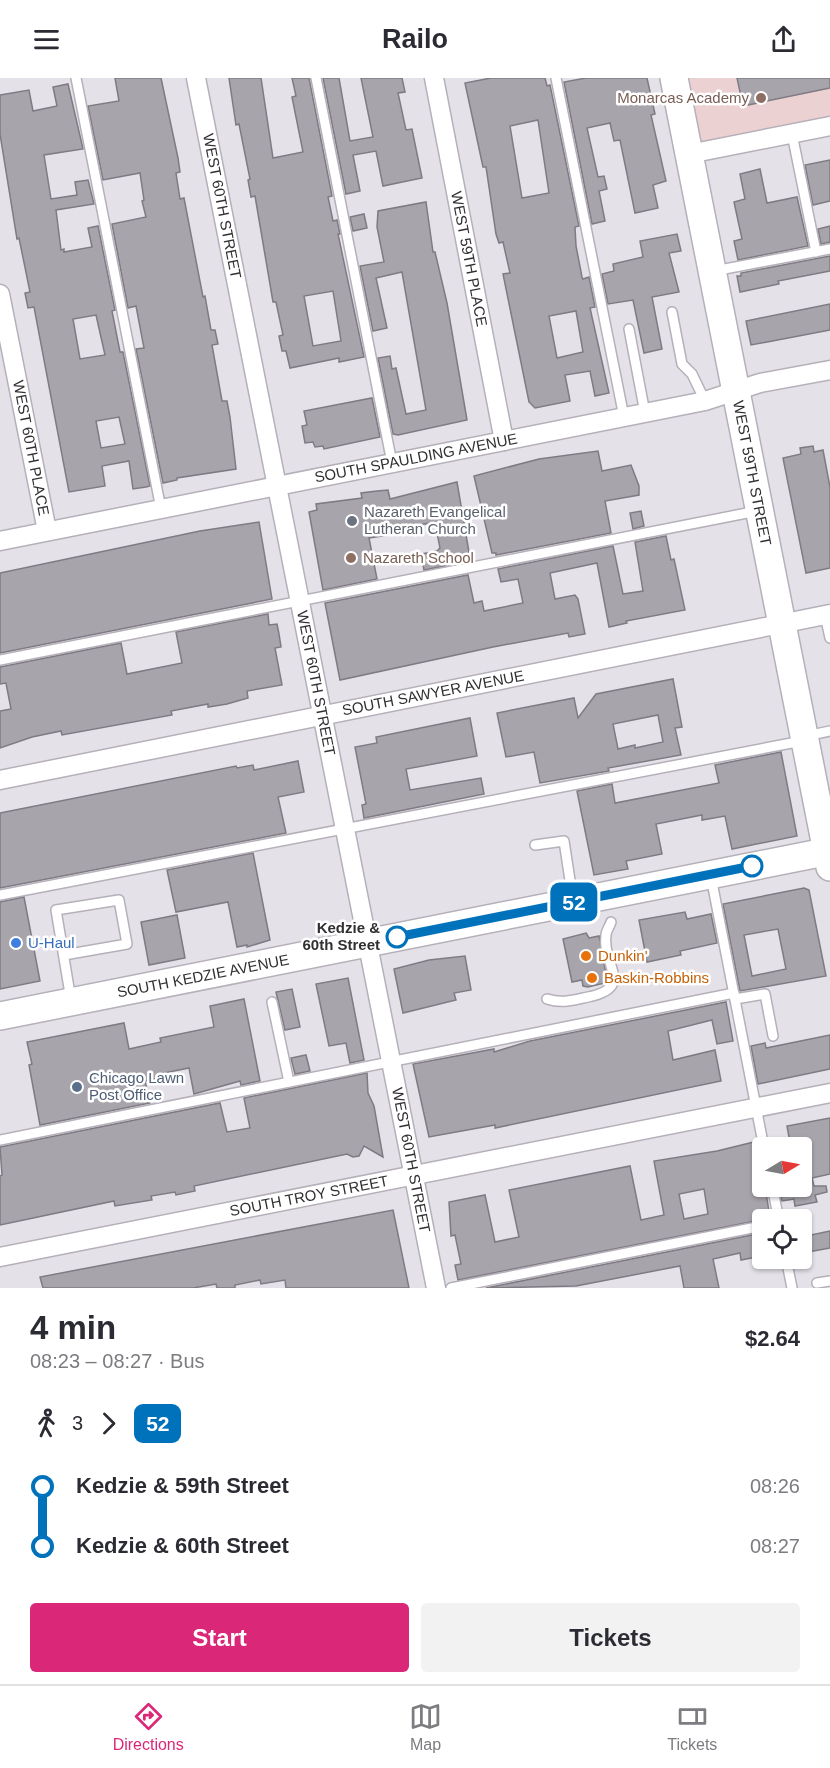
<!DOCTYPE html>
<html lang="en">
<head>
<meta charset="utf-8">
<style>
  :root { --surface:#fff; --page:#f2f2f3; --text:#2b2b33; --muted:#7c7c81; --line:#e1e1e2; --accent:#db2777 }
  body { margin:0; font-family:Helvetica,sans-serif; background:var(--page); color:var(--text); height:100vh; display:flex; flex-direction:column; font-size:22px; white-space:nowrap }
  * { box-sizing:border-box; margin:0 }
  p { font-size:20px; color:var(--muted) }
  .icon { flex:none; width:33px; height:33px; fill:none; stroke:currentColor; stroke-width:2; stroke-linecap:round; stroke-linejoin:round }
  .map { position:relative; height:1210px; overflow:hidden }
  .sheet { display:flex; flex-direction:column; background:var(--surface); flex:1 }
  .sheet>* { flex:none }
  .badge { padding:0 12px; border-radius:9px; font-size:21px; line-height:39px }
  .needle { width:39px; rotate:80deg }
  .fabs { position:absolute; left:752px; top:1059px; display:grid; gap:12px }
  .fabs a { display:grid; place-items:center; width:60px; height:60px; border-radius:6px; background:var(--surface); box-shadow:0 2px 4px #0004; font-size:30px }
  .map>.badge { position:absolute; translate:-50% -50%; box-shadow:0 0 0 3px #fff }
  .legs { display:flex; align-items:center; gap:9px; height:66px; padding:0 30px; font-size:20px }
  .legs p { margin-inline-start:auto }
  .head { display:flex; align-items:center; justify-content:space-between; height:102px; padding:0 30px }
  h1 { font-size:33px; font-weight:700; line-height:45px }
  .cta { display:flex; gap:12px; margin-top:auto; padding:12px 30px }
  .cta a { flex:1; height:69px; border-radius:6px; background:var(--accent); color:#fff; font-size:24px; font-weight:700; line-height:69px; text-align:center }
  .cta a+a { background:var(--page); color:var(--text) }
  ul { padding:0 30px; list-style:none }
  li { display:flex; align-items:center; gap:21px; height:60px; font-size:22px }
  li i { display:grid; place-items:center; width:9px; height:100%; margin:0 8px; background:currentColor }
  li i::after { content:''; width:15px; height:15px; margin:-8px; border:4px solid; border-radius:50%; background:var(--surface) }
  li p { margin-inline-start:auto }
  li:first-child i { background:linear-gradient(#0000 50%,currentColor 0) }
  li:last-child i { background:linear-gradient(currentColor 50%,#0000 0) }
  header { display:flex; justify-content:space-between; align-items:center; height:78px; padding:0 30px; background:var(--surface); font-size:27px; font-weight:700 }
  .tabs { display:flex; justify-content:space-around; align-items:center; height:84px; border-top:2px solid var(--line); background:var(--surface); font-size:16px; color:var(--muted) }
  .tabs a { display:grid; justify-items:center; gap:3px }
  .tabs .current { color:var(--accent) }
  .map>svg:first-child { display:block }
  .education { fill:#ecd1d3 }
  .building { fill:#a8a4ac; stroke:#7f7b83; stroke-width:1.5; fill-rule:evenodd }
  .lines { fill:none; stroke-linecap:round; stroke-linejoin:round }
  .lane-casing { stroke:#b5b0b9; stroke-width:12 }
  .street-casing { stroke:#b5b0b9; stroke-width:21 }
  .secondary-casing { stroke:#b5b0b9; stroke-width:30 }
  .lane { stroke:#fff; stroke-width:9 }
  .street { stroke:#fff; stroke-width:18 }
  .secondary { stroke:#fff; stroke-width:27 }
  .line-1-casing { stroke:#fff; stroke-width:14 }
  .line-1 { stroke:#0072bc; stroke-width:9 }
  .education-dot { fill:#8d6e63; stroke:#fff; stroke-width:2 }
  .worship-dot { fill:#6b7280; stroke:#fff; stroke-width:2 }
  .stop-1-dot { fill:#fff; stroke:#0072bc; stroke-width:3 }
  .shop-dot { fill:#3f7fe0; stroke:#fff; stroke-width:2 }
  .food-dot { fill:#e8710a; stroke:#fff; stroke-width:2 }
  .service-dot { fill:#5c6f8a; stroke:#fff; stroke-width:2 }
  .labels { text-anchor:middle; stroke-width:5; stroke-linejoin:round; paint-order:stroke }
  .education-label { font-size:15px; fill:#785e54; stroke:#fff; text-anchor:end }
  .street-label { font-size:15px; fill:#312f32; stroke:#fff }
  .worship-label { font-size:15px; fill:#5b616d; stroke:#fff; text-anchor:start }
  .stop-label { font-size:15px; font-weight:bold; fill:#312f32; stroke:#fff; text-anchor:end }
  .shop-label { font-size:15px; fill:#366cbe; stroke:#fff; text-anchor:start }
  .food-label { font-size:15px; fill:#c56008; stroke:#fff; text-anchor:start }
  .service-label { font-size:15px; fill:#4e5e75; stroke:#fff; text-anchor:start }
</style>
</head>
<body>
<header><svg class="icon" aria-label="menu" viewBox="0 0 24 24"><path d="M4 6h16M4 12h16M4 18h16"/></svg>Railo<svg class="icon" aria-label="share" viewBox="0 0 24 24"><path d="M12 15V3M7 8l5-5 5 5M5 13v7h14v-7"/></svg></header>
<div class="map">
<svg width="830" height="1210" viewBox="0 0 830 1210">
  <rect width="100%" height="100%" fill="#e5e1e9"/>
  <!-- education -->
  <polygon class="education" points="689,0 830,0 830,40 701,66"/>
  <!-- building -->
  <g class="building">
    <polygon points="115,0 161,0 178,80 180,94 176,95 180,121 184,120 203,219 205,218 211,252 215,252 218,266 212,267 222,323 227,323 230,339 236,391 177,400 177,402 163,405 136,271 144,270 136,228 128,230 112,146 146,139 142,123 144,122 140,95 103,102 88,28 119,23"/>
    <path d="M229 0H261L273 80 303 74 292 19 296 18 292 0H309L332 118 328 119 333 143 337 142 340 156H338L364 279 339 284V280L290 290 286 273H282L279 258 283 257 276 224H273L255 118 251 119 248 102 250 101 239 46 236 47ZM333 213 341 263 313 268 304 218Z"/>
    <polygon points="323,0 339,0 350,63 373,59 361,0 402,0 405,14 398,15 406,52 412,51 422,100 383,108 376,73 353,77 360,113 346,116"/>
    <path d="M491 0H545L547 8 550 7 579 148 575 149 576 168 582 199 583 201 589 199 595 229 590 230 609 315 595 318 590 293 565 297 570 323 535 330 529 324 503 196 510 195 503 164 499 165 496 156 486 89H483L465 5ZM538 42 549 115 522 120 510 48ZM576 233 583 274 557 280 549 238Z"/>
    <polygon points="586,0 647,0 655,36 651,37 666,103 653,107 658,130 635,135 620,62 614,63 610,45 587,50 598,99 604,98 607,111 599,113 605,143 592,146 564,4"/>
    <polygon points="737,0 830,0 830,10 743,28"/>
    <path d="M68 6 83 71 44 77 51 121 77 117 75 104 88 102 94 126 56 132 61 172 64 171V174L92 169 88 150 98 148 115 232 112 233 120 274H123L150 408 146 409 133 411 129 383 102 388 105 408 69 414 34 229 28 230 25 215 30 214 19 160 17 161 0 56V17L29 12 33 33 57 28 53 9ZM96 237 105 277 80 281 73 241ZM119 339 125 366 101 370 96 343Z"/>
    <polygon points="830,82 830,123 813,127 805,87"/>
    <polygon points="760,91 767,125 797,119 808,168 738,182 734,163 742,161 734,124 745,121 740,96"/>
    <polygon points="426,124 433,174 435,174 447,225 467,342 398,357 393,356 378,280 390,278 392,291 396,290 406,336 426,332 402,194 376,200 387,250 373,253 360,188 384,184 377,149 378,133"/>
    <polygon points="364,136 367,150 353,153 350,139"/>
    <polygon points="830,148 830,164 821,166 818,151"/>
    <polygon points="677,156 681,173 669,175 679,214 652,219 662,271 644,275 633,222 608,226 602,196 614,193 613,186 643,179 640,163"/>
    <polygon points="830,178 830,193 778,203 779,206 740,214 737,198 741,198 741,195"/>
    <polygon points="830,226 830,252 751,267 746,243"/>
    <polygon points="372,320 380,359 324,371 323,368 315,369 313,364 305,365 302,348 307,347 304,333"/>
    <polygon points="813,368 814,374 823,372 830,409 830,490 806,495 783,380 801,376 800,370"/>
    <polygon points="598,373 602,393 631,387 639,408 639,417 605,423 611,455 496,477 496,475 492,475 474,398 539,381"/>
    <polygon points="457,404 470,480 464,481 465,484 424,492 421,476 437,473 440,470 435,444 395,452 396,456 369,460 377,501 323,512 309,434 317,432 316,426 362,420 361,415 377,413 388,412 390,421"/>
    <polygon points="641,433 644,448 633,451 630,435"/>
    <polygon points="259,444 272,521 0,575 0,495 200,453"/>
    <polygon points="666,458 671,482 674,481 685,532 626,543 627,545 609,549 597,485 550,495 555,521 575,517 578,521 585,556 569,559 568,555 493,569 340,602 325,525 468,497 474,525 482,523 484,533 523,525 518,501 501,504 498,491 613,468 623,516 643,513 635,464"/>
    <polygon points="268,536 269,547 277,546 279,556 281,569 275,570 282,607 247,613 248,620 227,626 208,629 208,626 171,633 172,637 62,657 61,653 32,659 0,670 0,633 11,631 6,605 0,606 0,589 121,565 127,596 182,585 176,554"/>
    <path d="M673 601 682 649 675 650 681 677 608 690 609 693 540 705 534 674 506 679 497 635 574 620 578 640 596 616ZM658 637 663 664 635 670V667L618 671 613 646Z"/>
    <polygon points="470,640 477,678 406,691 410,712 481,700 484,716 364,740 362,727 366,726 355,669 377,665 376,659"/>
    <polygon points="781,674 797,758 732,771 725,738 702,742 702,737 656,746 662,776 626,783 628,791 594,797 577,713 612,706 615,725 719,705 715,687"/>
    <polygon points="298,683 304,714 278,719 286,755 0,810 0,735 236,688 237,690 253,687 254,692"/>
    <polygon points="253,775 270,862 247,869 247,867 237,869 228,824 176,834 167,792"/>
    <path d="M804 810 809 812 826 898 740 913 723 826ZM778 851 786 891 752 898 744 857Z"/>
    <polygon points="24,819 40,903 0,911 0,824"/>
    <polygon points="685,834 687,841 711,836 717,865 680,873 681,877 647,884 639,842"/>
    <polygon points="177,837 185,880 149,887 141,844"/>
    <polygon points="586,855 589,860 599,858 606,896 605,905 588,909 583,908 582,902 572,904 563,861"/>
    <polygon points="465,878 471,912 454,915 456,922 403,935 394,891 429,882"/>
    <polygon points="348,900 364,982 350,985 346,965 329,968 316,906"/>
    <polygon points="292,911 300,949 285,952 276,914"/>
    <polygon points="244,921 260,1003 241,1007 240,1003 194,1016 189,990 159,996 160,1000 145,1003 150,1025 40,1047 29,987 32,986 27,964 124,945 129,971 161,964 160,960 214,949 210,928"/>
    <polygon points="726,924 733,963 717,966 712,942 668,953 673,982 715,972 721,1003 495,1050 495,1047 429,1059 413,986 494,971 494,974 530,963"/>
    <polygon points="830,957 830,991 758,1006 751,968 765,965 766,970"/>
    <polygon points="306,977 310,993 295,996 291,980"/>
    <polygon points="367,995 368,1015 374,1028 383,1079 364,1068 359,1078 353,1079 347,1076 194,1108 195,1113 176,1117 175,1114 151,1118 152,1122 115,1128 114,1123 0,1147 0,1098 2,1097 0,1069 220,1025 227,1054 250,1050 244,1020"/>
    <polygon points="830,1040 830,1096 812,1100 814,1108 826,1108 827,1114 815,1117 817,1124 795,1128 794,1121 782,1123 779,1108 801,1108 801,1070 791,1070 787,1048"/>
    <path d="M754 1064 762 1087V1108H765L770 1140 458 1202 455 1187 461 1186 455 1157 451 1158 449 1124 485 1117 495 1164 519 1159 509 1112 630 1088 641 1142 664 1137 654 1083 717 1073ZM704 1111 708 1136 684 1141 679 1116Z"/>
    <polygon points="393,1132 409,1210 286,1210 285,1202 261,1206 260,1202 235,1207 235,1210 217,1210 216,1206 193,1210 43,1210 40,1199"/>
    <polygon points="830,1153 830,1170 803,1175 801,1173 801,1159"/>
    <polygon points="762,1155 762,1178 741,1182 740,1175 713,1181 719,1210 684,1210 680,1188 576,1208 486,1210"/>
  </g>
  <g class="lines">
    <defs>
      <g id="lane">
        <polyline points="76,0 161,431"/>
        <polyline points="316,0 392,385"/>
        <polyline points="556,0 624,339"/>
        <polyline points="792,56 816,174"/>
        <polyline points="714,193 830,171"/>
        <polyline points="672,234 682,286 692,296 705,323"/>
        <polyline points="629,251 645,335"/>
        <polyline points="825,537 830,560"/>
        <polyline points="0,582 757,433"/>
        <polyline points="806,658 830,653"/>
        <polyline points="535,767 564,763 573,822"/>
        <polyline points="711,799 764,1070"/>
        <polyline points="0,817 802,663"/>
        <polyline points="64,877 127,866 119,822 56,832 71,922"/>
        <path d="M547 921C562 926 574 922 588 919 636 909 601 886 606 857 606 853 610 848 611 844"/>
        <polyline points="735,921 765,916 773,958"/>
        <polyline points="272,924 289,1004"/>
        <polyline points="0,1062 734,915"/>
        <polyline points="772,1108 779,1142"/>
        <polyline points="786,1180 792,1210"/>
        <polyline points="817,1205 830,1203"/>
        <polyline points="451,1210 762,1148"/>
      </g>
      <g id="street">
        <polyline points="196,0 436,1210"/>
        <polyline points="434,0 504,363"/>
        <polyline points="689,76 830,48"/>
        <polyline points="0,216 47,453"/>
        <polyline points="0,463 705,323 760,305 830,292"/>
        <polyline points="0,702 830,536"/>
        <polyline points="0,1179 830,1015"/>
      </g>
      <g id="secondary">
        <polyline points="674,0 830,789"/>
        <polyline points="0,938 830,773"/>
      </g>
    </defs>
    <!-- lane casing -->
    <use href="#lane" class="lane-casing"/>
    <!-- street casing -->
    <use href="#street" class="street-casing"/>
    <!-- secondary casing -->
    <use href="#secondary" class="secondary-casing"/>
    <!-- lane -->
    <use href="#lane" class="lane"/>
    <!-- street -->
    <use href="#street" class="street"/>
    <!-- secondary -->
    <use href="#secondary" class="secondary"/>
  </g>
  <g class="lines">
    <defs>
      <polyline id="line-1" points="397,859 752,788"/>
    </defs>
    <!-- line-1 casing -->
    <use href="#line-1" class="line-1-casing"/>
    <!-- line-1 -->
    <use href="#line-1" class="line-1"/>
  </g>
  <!-- markers -->
  <g class="education-dot">
    <circle cx="761" cy="20" r="6"/>
    <circle cx="351" cy="480" r="6"/>
  </g>
  <circle class="worship-dot" cx="352" cy="443" r="6"/>
  <g class="stop-1-dot">
    <circle cx="752" cy="788" r="10"/>
    <circle cx="397" cy="859" r="10"/>
  </g>
  <circle class="shop-dot" cx="16" cy="865" r="6"/>
  <g class="food-dot">
    <circle cx="586" cy="878" r="6"/>
    <circle cx="592" cy="900" r="6"/>
  </g>
  <circle class="service-dot" cx="77" cy="1009" r="6"/>
  <g class="labels">
    <!-- education labels -->
    <g class="education-label">
      <text x="749" y="25">Monarcas Academy</text>
      <text x="363" y="485" text-anchor="start">Nazareth School</text>
    </g>
    <!-- street labels -->
    <g class="street-label">
      <text transform="translate(222 128) rotate(79)" y="5">WEST 60TH STREET</text>
      <text transform="translate(469 181) rotate(79)" y="5">WEST 59TH PLACE</text>
      <text transform="translate(31 370) rotate(79)" y="5">WEST 60TH PLACE</text>
      <text transform="translate(416 380) rotate(-11)" y="5">SOUTH SPAULDING AVENUE</text>
      <text transform="translate(752 395) rotate(79)" y="5">WEST 59TH STREET</text>
      <text transform="translate(316 605) rotate(79)" y="5">WEST 60TH STREET</text>
      <text transform="translate(433 615) rotate(-11)" y="5">SOUTH SAWYER AVENUE</text>
      <text transform="translate(203 898) rotate(-11)" y="5">SOUTH KEDZIE AVENUE</text>
      <text transform="translate(411 1082) rotate(79)" y="5">WEST 60TH STREET</text>
      <text transform="translate(309 1118) rotate(-11)" y="5">SOUTH TROY STREET</text>
    </g>
    <!-- worship labels -->
    <g class="worship-label">
      <text x="364" y="439">Nazareth Evangelical<tspan x="364" dy="17">Lutheran Church</tspan></text>
    </g>
    <!-- stop labels -->
    <g class="stop-label">
      <text x="380" y="855">Kedzie &amp;<tspan x="380" dy="17">60th Street</tspan></text>
    </g>
    <!-- shop labels -->
    <g class="shop-label">
      <text x="28" y="870">U-Haul</text>
    </g>
    <!-- food labels -->
    <g class="food-label">
      <text x="598" y="883">Dunkin'</text>
      <text x="604" y="905">Baskin-Robbins</text>
    </g>
    <!-- service labels -->
    <g class="service-label">
      <text x="89" y="1005">Chicago Lawn<tspan x="89" dy="17">Post Office</tspan></text>
    </g>
  </g>
</svg>
<div class="fabs">
<a><svg class="needle" viewBox="-14 -14 28 28"><path d="M0-13l5 13h-10z" fill="#e53935"/><path d="M0 13l5-13h-10z" fill="#7c7c81"/></svg></a>
<a><svg class="icon" aria-label="locate" viewBox="0 0 24 24"><circle cx="12" cy="12" r="6"/><path d="M12 2v4M12 18v4M2 12h4M18 12h4"/></svg></a>
</div>
<b class="badge" style="left:574px;top:824px;background:#0072bc;color:#fff">52</b>
</div>
<section class="sheet">
<div class="head"><div><h1>4 min</h1><p>08:23 – 08:27 · Bus</p></div><b>$2.64</b></div>
<div class="legs"><svg class="icon" aria-label="walk" viewBox="0 0 24 24"><circle cx="13" cy="4" r="2"/><path d="M13 8l-2 6 4 7M11 14l-3 7M7 12l3-4h3l4 4"/></svg>3<svg class="icon" aria-label="forward" viewBox="0 0 24 24"><path d="M9 5l7 7-7 7"/></svg><b class="badge" style="background:#0072bc;color:#fff">52</b></div>
<ul>
<li><i style="color:#0072bc"></i><b>Kedzie &amp; 59th Street</b><p>08:26</p></li>
<li><i style="color:#0072bc"></i><b>Kedzie &amp; 60th Street</b><p>08:27</p></li>
</ul>
<div class="cta"><a>Start</a><a>Tickets</a></div>
</section>
<nav class="tabs">
<a class="current"><svg class="icon" aria-label="directions" viewBox="0 0 24 24"><path d="M12 3l9 9-9 9-9-9zM9 14v-3h6M13 9l2 2-2 2"/></svg>Directions</a>
<a><svg class="icon" aria-label="map" viewBox="0 0 24 24"><path d="M3 6l6-2 6 2 6-2v14l-6 2-6-2-6 2zM9 4v14M15 6v14"/></svg>Map</a>
<a><svg class="icon" aria-label="tickets" viewBox="0 0 24 24"><path d="M3 7h18v10H3zM15 7v10"/></svg>Tickets</a>
</nav>
</body>
</html>
